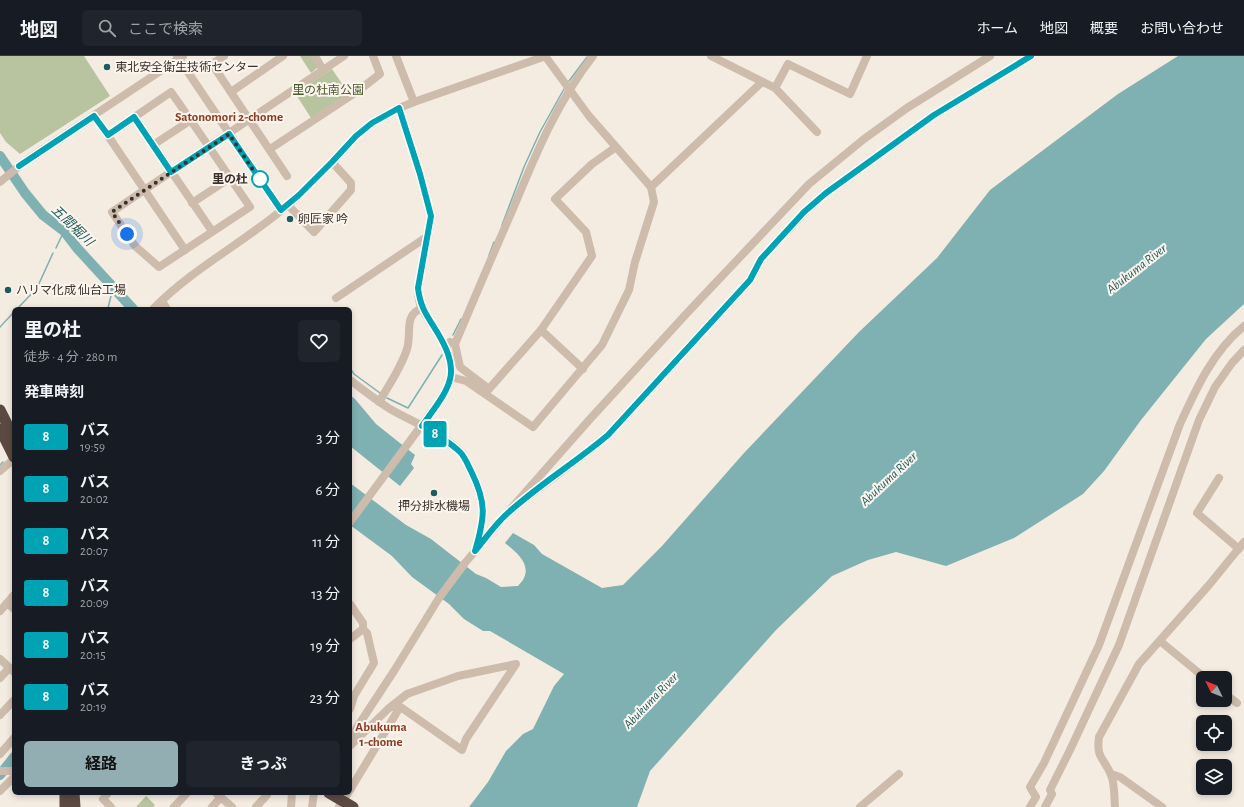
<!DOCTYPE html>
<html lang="ja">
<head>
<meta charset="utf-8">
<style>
  :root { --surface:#171b24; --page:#20242c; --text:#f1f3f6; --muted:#9ea1a6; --line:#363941; --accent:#92aeb2 }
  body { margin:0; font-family:"Alegreya Sans","Noto Sans JP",sans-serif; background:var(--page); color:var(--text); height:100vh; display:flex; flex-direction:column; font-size:15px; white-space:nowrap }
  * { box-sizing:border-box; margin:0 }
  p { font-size:13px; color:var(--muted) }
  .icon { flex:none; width:22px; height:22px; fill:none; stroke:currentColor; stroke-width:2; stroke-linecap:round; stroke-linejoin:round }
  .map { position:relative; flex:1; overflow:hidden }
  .sheet { position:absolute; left:12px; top:251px; width:340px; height:488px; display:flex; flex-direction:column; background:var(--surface); border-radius:6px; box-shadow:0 2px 6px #0003 }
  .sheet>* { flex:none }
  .badge { padding:0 8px; border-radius:3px; font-size:14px; line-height:26px }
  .needle { width:26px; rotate:313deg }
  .fabs { position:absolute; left:1196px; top:615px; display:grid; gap:8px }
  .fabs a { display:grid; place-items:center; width:36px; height:36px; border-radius:6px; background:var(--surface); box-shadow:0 2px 6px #0003; font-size:20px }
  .you { position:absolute; width:20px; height:20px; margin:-10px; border:3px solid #fff; border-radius:50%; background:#1a73e8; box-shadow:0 0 0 6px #1a73e833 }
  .map>.badge { position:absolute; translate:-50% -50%; box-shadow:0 0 0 2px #fff }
  h2 { padding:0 12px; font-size:15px; line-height:36px }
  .round { display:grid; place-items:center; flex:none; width:42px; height:42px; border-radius:6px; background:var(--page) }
  .headline { display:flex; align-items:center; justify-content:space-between; height:68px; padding:0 12px }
  h1 { font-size:19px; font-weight:700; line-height:30px }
  .button { display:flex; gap:8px; margin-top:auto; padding:8px 12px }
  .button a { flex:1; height:46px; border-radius:6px; background:var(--accent); color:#111; font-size:16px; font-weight:700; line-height:46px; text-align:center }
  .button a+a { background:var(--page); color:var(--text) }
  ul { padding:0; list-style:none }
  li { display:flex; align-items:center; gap:12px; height:52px; padding:0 12px }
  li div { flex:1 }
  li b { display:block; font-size:15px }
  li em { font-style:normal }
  li .badge { min-width:44px; font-weight:700; text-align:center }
  header { display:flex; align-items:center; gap:24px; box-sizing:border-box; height:56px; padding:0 20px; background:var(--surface); border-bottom:1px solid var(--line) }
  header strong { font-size:19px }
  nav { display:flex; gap:22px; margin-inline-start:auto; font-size:14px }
  .search { width:280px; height:36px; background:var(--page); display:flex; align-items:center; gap:10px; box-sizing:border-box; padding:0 14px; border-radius:6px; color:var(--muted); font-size:15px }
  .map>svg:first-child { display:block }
  .green { fill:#b8c4a0 }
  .water { fill:#7fb0b2 }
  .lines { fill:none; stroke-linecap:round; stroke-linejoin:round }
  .stream { stroke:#7fb0b2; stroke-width:1.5 }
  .river { stroke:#7fb0b2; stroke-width:10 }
  .minor { stroke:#cdbbac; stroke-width:8 }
  .highway { stroke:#5c4a42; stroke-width:11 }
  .highway-bridge { stroke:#5c4a42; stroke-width:11 }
  .line-casing { stroke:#fff; stroke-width:9 }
  .line { stroke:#00a3b4; stroke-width:6 }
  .walk { stroke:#3b302b; stroke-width:4; stroke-dasharray:0 7.2 }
  .poi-dot { fill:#1f5a5e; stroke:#fbf5ee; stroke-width:1.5 }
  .stop-dot { fill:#fff; stroke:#00a3b4; stroke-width:2 }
  .labels { text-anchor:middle; stroke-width:4; stroke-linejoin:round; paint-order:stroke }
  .poi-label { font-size:12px; fill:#3b302b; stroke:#fbf5ee; text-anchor:start }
  .park-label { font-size:12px; fill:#4a5a2e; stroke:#fbf5ee }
  .stop-label { font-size:12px; font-weight:bold; fill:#3b302b; stroke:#fbf5ee; text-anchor:end }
  .neighbourhood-label { font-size:13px; font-weight:bold; fill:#8c3b22; stroke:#fbf5ee }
  .water-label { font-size:13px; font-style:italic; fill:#1f5a5e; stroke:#fbf5ee }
</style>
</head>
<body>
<header>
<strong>地図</strong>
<div class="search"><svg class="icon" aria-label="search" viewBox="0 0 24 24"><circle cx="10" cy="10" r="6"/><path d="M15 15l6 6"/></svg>ここで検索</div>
<nav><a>ホーム</a><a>地図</a><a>概要</a><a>お問い合わせ</a></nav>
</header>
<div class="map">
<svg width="1244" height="751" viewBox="0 0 1244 751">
  <rect width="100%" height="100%" fill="#f4ebe1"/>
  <!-- green -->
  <g class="green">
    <polygon points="0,0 84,0 110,40 20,98 6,86 0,77"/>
    <polygon points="300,0 312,0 318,11 311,17"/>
    <polygon points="332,13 349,38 311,62 295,37"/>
    <polygon points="146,740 155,749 153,751 136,751"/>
  </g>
  <!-- water -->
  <g class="water">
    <path d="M1178 0H1244V248L1206 283 1141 364 1104 415 1083 438 1014 482 946 510 896 496 868 504 832 520 776 574 650 715 637 751H469L488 726 506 695 523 678 533 673 554 630 564 618 490 575H483L464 563 449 548 412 521 392 500 350 469V427L406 469 431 483 476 518 486 522 501 531 518 530C520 527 523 525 524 522 531 507 515 495 505 487L513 477 534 489 542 498 602 532 623 529 662 490 744 397 859 276 937 202 990 134 1118 38Z"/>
    <polygon points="350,339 355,343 376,368 415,399 411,408 414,412 400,430 350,390"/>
  </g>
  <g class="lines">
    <!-- stream -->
    <g class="stream">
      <polyline points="569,25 587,1"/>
      <polyline points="502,169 524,111 540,76 564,33"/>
      <polyline points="56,192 64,175"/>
      <polyline points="489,199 494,186"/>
      <polyline points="108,252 113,232"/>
      <polyline points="17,253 37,232 53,197"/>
      <polyline points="0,271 14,256"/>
      <polyline points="453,279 461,263"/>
      <polyline points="350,312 354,318 380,337"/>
      <polyline points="387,342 408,352 442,299"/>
      <polyline points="0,409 3,406"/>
    </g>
    <!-- river -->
    <g class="river">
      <polyline points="0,100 25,137 43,159 64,175 77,192 133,253"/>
      <polyline points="0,719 14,701"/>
    </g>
    <!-- minor -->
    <g class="minor">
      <polyline points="177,0 281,154"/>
      <polyline points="224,0 212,8 287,120"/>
      <polyline points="315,0 323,14"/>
      <polyline points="396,0 414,46"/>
      <polyline points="711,0 775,32 817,76"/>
      <polyline points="775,32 788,8 850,38 867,0"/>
      <polyline points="231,36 283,0"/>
      <polyline points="94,59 185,194"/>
      <polyline points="134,61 212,175"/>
      <path d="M108 79 171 36C198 74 223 112 250 151L159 211 135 190 112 156C189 103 267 52 344 0"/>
      <polyline points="153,89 191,64"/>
      <polyline points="270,93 358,35 380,18 373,0"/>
      <polyline points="0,126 28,103 183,0"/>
      <polyline points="651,131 762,26"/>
      <polyline points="192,147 230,122"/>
      <polyline points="288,149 314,176 351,134 351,127 332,106"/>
      <polyline points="336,242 428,180"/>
      <polyline points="162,245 167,253"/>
      <path d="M153 253C193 212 245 186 288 149 304 135 319 120 334 104 346 91 356 78 371 68 384 58 399 52 414 46L546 0"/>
      <polyline points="541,274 583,313"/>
      <path d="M450 286 455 288C474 243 493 198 513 153 535 100 557 46 593 0"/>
      <polyline points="455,288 460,311 489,333 541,274 592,200 586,176 555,143 592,108 616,91"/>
      <polyline points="451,321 466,325 533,371 602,289 629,234 635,206 654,146 651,131 589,60 545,0"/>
      <path d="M350 324C363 334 376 344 390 353 413 366 441 377 461 396 465 401 468 409 471 415 485 444 486 460 476 491"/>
      <path d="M379 346C389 329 401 312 407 293 412 278 403 259 422 252"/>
      <polyline points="0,415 14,403"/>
      <polyline points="1219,422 1197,457 1239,493"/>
      <polyline points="526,442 585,398 608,379 750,224 761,203 805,156 826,137 934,59 1031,0"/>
      <path d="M350 466 441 343C445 336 450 328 451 320 455 294 434 274 422 253 419 247 418 239 418 232L431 160 420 118 399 52"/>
      <polyline points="7,547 14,553"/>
      <polyline points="350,548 363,567 363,573 367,577 374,607 354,640 350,653"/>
      <polyline points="0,555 14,539"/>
      <polyline points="350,583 363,573"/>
      <polyline points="1160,585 1205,622"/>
      <polyline points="0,603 14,616"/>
      <polyline points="0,622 9,612"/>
      <polyline points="1225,638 1237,647"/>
      <polyline points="0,659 14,644"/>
      <polyline points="350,682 394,615 439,542 465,507 508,456 590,363 688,256 809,128 864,83 907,52 990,0"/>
      <polyline points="350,690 388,653 407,638 458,620 516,608 466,683 462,694 402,652 398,650 392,651"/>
      <polyline points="0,698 14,682"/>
      <polyline points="0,715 14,715"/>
      <polyline points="1111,718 1120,721 1162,751"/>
      <polyline points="350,734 400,651"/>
      <polyline points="0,735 14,721"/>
      <polyline points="108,737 103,743 111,751"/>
      <polyline points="216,737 232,751"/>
      <polyline points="174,751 187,737"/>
      <polyline points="212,751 221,741"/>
      <polyline points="256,751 267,739"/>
      <polyline points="291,751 292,737"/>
      <polyline points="312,751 314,737"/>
      <polyline points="339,751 348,737"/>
      <polyline points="860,751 899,718"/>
      <path d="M1030 751 1036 741 1030 731 1044 707 1099 589 1180 368C1196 333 1213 295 1244 270"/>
      <polyline points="1045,751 1052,738 1050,734 1070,694 1119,589 1199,364 1215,331 1232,307 1244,294"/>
      <path d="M1115 751C1114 741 1115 728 1111 719 1104 701 1096 703 1099 681L1139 608 1209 529 1244 486"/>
    </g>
    <!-- highway -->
    <g class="highway">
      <polyline points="0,354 14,382"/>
      <polyline points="0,373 14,401"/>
      <polyline points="65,737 65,751"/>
      <polyline points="74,737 75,751"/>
    </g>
    <!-- highway-bridge -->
    <polyline class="highway-bridge" points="329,737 353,751"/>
  </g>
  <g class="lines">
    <defs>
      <path id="line" d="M19 110 94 60 108 79 134 61 171 116 229 78 281 154 299 139 332 106 356 80 372 67 399 52 420 118 431 160 418 232C420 249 425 257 434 271 464 318 451 329 422 370 435 378 449 385 460 396 465 401 468 409 471 415 487 447 485 461 475 495 486 482 496 467 509 456 540 428 576 406 608 379L750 224 761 203 804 156 826 137 934 59 1031 0"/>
    </defs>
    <!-- line casing -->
    <use href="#line" class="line-casing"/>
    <!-- line -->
    <use href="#line" class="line"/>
    <!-- walk -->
    <polyline class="walk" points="127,178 112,156 229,78 261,126 260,123"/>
  </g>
  <!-- markers -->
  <g class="poi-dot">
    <circle cx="107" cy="11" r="4"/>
    <circle cx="290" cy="163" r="4"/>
    <circle cx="8" cy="234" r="4"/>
    <circle cx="434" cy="437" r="4"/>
  </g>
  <circle class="stop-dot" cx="260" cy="123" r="8"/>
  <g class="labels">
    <!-- poi labels -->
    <g class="poi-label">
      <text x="115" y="15">東北安全衛生技術センター</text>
      <text x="298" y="167">卵匠家 吟</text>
      <text x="16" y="238">ハリマ化成 仙台工場</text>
      <text x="434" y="454" text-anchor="middle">押分排水機場</text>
    </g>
    <!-- park labels -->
    <g class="park-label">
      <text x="328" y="38">里の杜南公園</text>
    </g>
    <!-- stop labels -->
    <g class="stop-label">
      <text x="248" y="127">里の杜</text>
    </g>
    <!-- neighbourhood labels -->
    <g class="neighbourhood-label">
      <text x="229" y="65">Satonomori 2-chome</text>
      <text x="381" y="675">Abukuma<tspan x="381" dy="15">1-chome</tspan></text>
    </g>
    <!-- water labels -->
    <g class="water-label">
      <text transform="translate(73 169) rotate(44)" y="5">五間堀川</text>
      <text transform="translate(1136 212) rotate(-38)" y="5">Abukuma River</text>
      <text transform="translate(888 422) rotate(-43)" y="5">Abukuma River</text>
      <text transform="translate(650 644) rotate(-46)" y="5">Abukuma River</text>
    </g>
  </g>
</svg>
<div class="fabs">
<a><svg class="needle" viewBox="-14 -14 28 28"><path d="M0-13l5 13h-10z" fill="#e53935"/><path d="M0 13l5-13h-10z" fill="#9ea1a6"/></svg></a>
<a><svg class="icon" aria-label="locate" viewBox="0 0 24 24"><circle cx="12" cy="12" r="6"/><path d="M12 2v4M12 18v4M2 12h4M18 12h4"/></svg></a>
<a><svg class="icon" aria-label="layers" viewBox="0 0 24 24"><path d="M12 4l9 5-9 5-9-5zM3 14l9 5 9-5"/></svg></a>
</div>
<div class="you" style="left:127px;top:178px"></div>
<b class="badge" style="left:435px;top:378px;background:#00a3b4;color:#fff">8</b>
<section class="sheet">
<div class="headline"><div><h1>里の杜</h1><p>徒歩 · 4 分 · 280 m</p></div><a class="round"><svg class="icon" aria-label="heart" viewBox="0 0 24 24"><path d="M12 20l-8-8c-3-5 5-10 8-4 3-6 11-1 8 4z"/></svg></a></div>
<h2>発車時刻</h2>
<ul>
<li><span class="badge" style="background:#00a3b4;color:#fff">8</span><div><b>バス</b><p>19:59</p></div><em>3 分</em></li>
<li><span class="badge" style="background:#00a3b4;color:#fff">8</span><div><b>バス</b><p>20:02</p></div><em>6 分</em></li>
<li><span class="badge" style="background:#00a3b4;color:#fff">8</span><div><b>バス</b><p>20:07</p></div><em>11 分</em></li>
<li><span class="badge" style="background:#00a3b4;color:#fff">8</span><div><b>バス</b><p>20:09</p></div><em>13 分</em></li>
<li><span class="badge" style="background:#00a3b4;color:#fff">8</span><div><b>バス</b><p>20:15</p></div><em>19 分</em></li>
<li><span class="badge" style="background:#00a3b4;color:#fff">8</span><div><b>バス</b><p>20:19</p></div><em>23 分</em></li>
</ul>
<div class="button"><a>経路</a><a>きっぷ</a></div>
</section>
</div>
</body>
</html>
